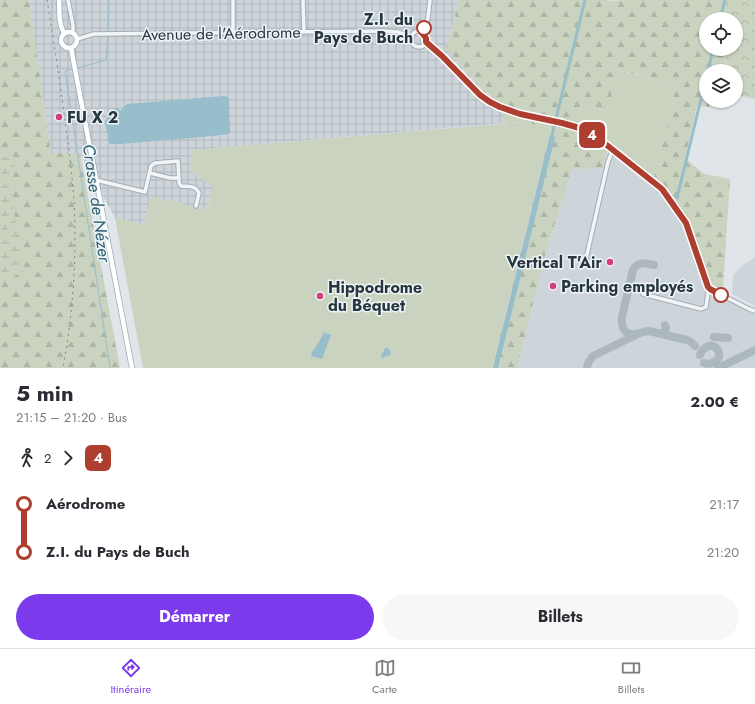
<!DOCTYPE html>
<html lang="fr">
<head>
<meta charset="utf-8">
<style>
  :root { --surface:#fff; --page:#f7f7f7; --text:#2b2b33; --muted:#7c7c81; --line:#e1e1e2; --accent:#7c3aed }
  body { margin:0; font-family:Jost,sans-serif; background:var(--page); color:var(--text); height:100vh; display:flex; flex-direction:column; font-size:15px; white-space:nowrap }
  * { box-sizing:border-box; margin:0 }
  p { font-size:13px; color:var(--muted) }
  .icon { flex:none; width:22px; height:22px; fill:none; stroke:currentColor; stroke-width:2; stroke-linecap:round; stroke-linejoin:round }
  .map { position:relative; height:368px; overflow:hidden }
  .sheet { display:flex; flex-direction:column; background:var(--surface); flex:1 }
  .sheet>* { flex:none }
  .badge { padding:0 8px; border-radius:6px; font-size:14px; line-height:26px }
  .fabs { position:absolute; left:699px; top:12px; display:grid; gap:8px }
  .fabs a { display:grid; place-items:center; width:44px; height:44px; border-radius:50%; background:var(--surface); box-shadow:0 1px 3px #0004; font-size:20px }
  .map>.badge { position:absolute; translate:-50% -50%; box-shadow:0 0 0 2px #fff }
  .legs { display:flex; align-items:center; gap:6px; height:44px; padding:0 16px; font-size:13px }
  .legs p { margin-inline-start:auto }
  .overview { display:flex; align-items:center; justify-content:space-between; height:68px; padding:0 16px }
  h1 { font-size:22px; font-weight:700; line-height:30px }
  .button { display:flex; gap:8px; margin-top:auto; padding:8px 16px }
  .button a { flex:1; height:46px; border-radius:24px; background:var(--accent); color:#fff; font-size:16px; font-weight:700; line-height:46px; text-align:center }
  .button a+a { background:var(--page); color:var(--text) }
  ul { padding:0 16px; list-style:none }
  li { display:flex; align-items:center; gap:14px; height:48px; font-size:15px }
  li i { display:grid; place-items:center; width:6px; height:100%; margin:0 5px; background:currentColor }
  li i::after { content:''; width:10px; height:10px; margin:-5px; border:3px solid; border-radius:50%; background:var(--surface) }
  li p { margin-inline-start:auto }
  li:first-child i { background:linear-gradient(#0000 50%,currentColor 0) }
  li:last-child i { background:linear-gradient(currentColor 50%,#0000 0) }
  .tab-bar { display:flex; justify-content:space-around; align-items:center; height:56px; border-top:1px solid var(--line); background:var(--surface); font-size:11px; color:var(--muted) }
  .tab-bar a { display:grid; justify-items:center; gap:2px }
  .tab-bar .current { color:var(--accent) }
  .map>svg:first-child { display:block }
  .built { fill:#cdd5db }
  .industrial { fill:url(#industrial-grid) }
  .green { fill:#c9d3c0 }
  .forest { fill:url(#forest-firs) }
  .wetland { fill:url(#wetland-marsh) }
  .park { fill:url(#park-crowns) }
  .water { fill:#98bdcb }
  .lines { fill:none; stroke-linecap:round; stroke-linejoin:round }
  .stream { stroke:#98bdcb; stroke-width:1 }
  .canal { stroke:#98bdcb; stroke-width:3 }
  .taxiway { stroke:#acb7be; stroke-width:8 }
  .minor-casing { stroke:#a4adb3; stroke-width:5.5 }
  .major-casing { stroke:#9eadb5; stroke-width:6 }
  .minor { stroke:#f2f5f7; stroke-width:3.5 }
  .major { stroke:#fff; stroke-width:4.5 }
  .rail { stroke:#788993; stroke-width:1; stroke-dasharray:2 4; stroke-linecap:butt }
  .line-1-casing { stroke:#fff; stroke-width:9 }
  .line-1 { stroke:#ae3e2f; stroke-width:6 }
  .stop-1-dot { fill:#fff; stroke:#ae3e2f; stroke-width:2 }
  .poi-dot { fill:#d53d79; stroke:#eff4f6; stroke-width:1.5 }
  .labels { text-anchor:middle; stroke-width:3; stroke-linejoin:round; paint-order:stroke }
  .stop-label { font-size:16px; font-weight:bold; fill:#273741; stroke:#eff4f6; text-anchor:end }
  .street-label { font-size:16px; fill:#273741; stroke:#eff4f6 }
  .poi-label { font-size:16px; font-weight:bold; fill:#273741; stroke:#eff4f6; text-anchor:start }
  .water-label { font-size:17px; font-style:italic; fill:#2f6177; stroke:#eff4f6 }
</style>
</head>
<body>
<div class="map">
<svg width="755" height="368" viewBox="0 0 755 368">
  <defs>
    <pattern id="industrial-grid" width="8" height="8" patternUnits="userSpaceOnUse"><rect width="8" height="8" fill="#cdd5db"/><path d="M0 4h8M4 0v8" fill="none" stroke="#b0b7bd"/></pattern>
    <pattern id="forest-firs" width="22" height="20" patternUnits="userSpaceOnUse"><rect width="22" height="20" fill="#c9d3c0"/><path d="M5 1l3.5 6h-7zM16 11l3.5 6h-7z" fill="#adb6a6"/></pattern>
    <pattern id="wetland-marsh" width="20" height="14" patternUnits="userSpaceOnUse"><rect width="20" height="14" fill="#c9d3c0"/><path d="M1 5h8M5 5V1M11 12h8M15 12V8" fill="none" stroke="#adb6a6"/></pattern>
    <pattern id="park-crowns" width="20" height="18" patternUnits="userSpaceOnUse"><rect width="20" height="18" fill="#c9d3c0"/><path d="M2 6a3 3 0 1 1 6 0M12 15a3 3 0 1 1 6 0" fill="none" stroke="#adb6a6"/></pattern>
  </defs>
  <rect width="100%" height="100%" fill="#dfe5e9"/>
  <!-- built -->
  <g class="built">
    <polygon points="607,149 659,189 684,224 705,286 710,291 717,294 717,296 724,299 725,298 755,313 755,368 517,368 545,255 572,169 603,168"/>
    <polygon points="755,257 755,306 732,294 733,276 743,265"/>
  </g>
  <!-- industrial -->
  <polygon class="industrial" points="29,0 458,0 455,16 446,49 484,91 504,105 504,123 192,150 190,171 213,186 207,210 151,196 144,224 115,218 80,154 51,154"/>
  <!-- green -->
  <g class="green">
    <polygon points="617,70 677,84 654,178 607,142 591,132 576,125 581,105 607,111"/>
    <polygon points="522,122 551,128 492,368 143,368 115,218 144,224 151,196 207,210 213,187 190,171 192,150"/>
  </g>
  <!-- forest -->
  <g class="forest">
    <polygon points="0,0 29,0 51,154 80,153 120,368 0,368"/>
    <polygon points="458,0 609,0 609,1 623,0 719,0 719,19 706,19 706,49 727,49 726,69 720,69 718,71 706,71 706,101 710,101 709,107 697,106 685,158 704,174 730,179 723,289 717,288 710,282 688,221 671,193 661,183 654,178 677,84 618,70 607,111 581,105 576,125 591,132 607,142 607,149 603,168 572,169 545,255 517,368 492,368 551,128 522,122 504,123 504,105 484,91 446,49 455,16"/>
  </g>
  <!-- wetland -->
  <polygon class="wetland" points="0,155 15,161 11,188 22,272 0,285"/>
  <!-- park -->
  <polygon class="park" points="719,0 755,0 755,99 736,95 736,71 726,71 727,49 736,49 736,19 719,19"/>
  <!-- water -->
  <g class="water">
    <path d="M223 96 228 97 229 99 230 132 228 134 213 136 120 144H111L109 143 105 121 108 117C113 117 112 113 113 109L118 108 120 111 127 104Z"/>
    <polygon points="550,135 555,137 498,368 493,368"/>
    <polygon points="324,332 331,335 322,359 311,356 312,352 319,342"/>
    <polygon points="385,348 388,348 391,352 390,355 388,356 382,358 381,356"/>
  </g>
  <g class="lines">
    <!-- stream -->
    <g class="stream">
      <polyline points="108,32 109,0"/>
      <polyline points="78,68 106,60 108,35"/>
      <polyline points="72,69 65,71 110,368"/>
    </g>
    <!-- canal -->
    <g class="canal">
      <polyline points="720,19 725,0"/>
      <polyline points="708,71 713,49"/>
      <polyline points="551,139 585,0"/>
      <polyline points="677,198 706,78"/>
    </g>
    <!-- taxiway -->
    <g class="taxiway">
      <path d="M654 265C646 263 638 261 633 270L622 317C621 326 624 336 636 334 641 333 644 331 649 331L687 340 691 342 695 346"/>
      <polyline points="659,333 661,333 665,332 666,328 665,325"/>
      <polyline points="714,337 728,338"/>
      <path d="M700 355C702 349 710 341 717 349 724 357 714 366 704 363"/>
      <polyline points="587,368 588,363 593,356 636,335"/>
      <polyline points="718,368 755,350"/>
    </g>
    <defs>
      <g id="minor">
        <polyline points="68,0 73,25 73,33"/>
        <polyline points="233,0 233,33"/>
        <polyline points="303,0 304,32"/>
        <circle cx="419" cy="39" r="8"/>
        <polyline points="422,33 428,18 430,0"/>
        <polyline points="77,39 94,34 385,31 398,32 412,37"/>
        <polyline points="426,42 442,56 480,95 490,102 500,107 520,114 562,123 576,127 589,133 608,145 662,189 686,223 696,255 708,287 716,292 749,309 755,311"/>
        <polyline points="150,173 170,178 179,178"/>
        <path d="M96 180 145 192 151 166 155 163 178 161 179 183 181 186C189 187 195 185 199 193L196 206"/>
        <polyline points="585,263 608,162 613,149"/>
        <polyline points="643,294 701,309 706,307 708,293 710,289"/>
      </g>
      <g id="major">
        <path d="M59 0C60 13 58 22 64 33"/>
        <circle cx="69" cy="40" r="8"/>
        <polyline points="71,48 132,368"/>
      </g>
    </defs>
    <!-- minor casing -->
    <use href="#minor" class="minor-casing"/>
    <!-- major casing -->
    <use href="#major" class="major-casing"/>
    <!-- minor -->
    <use href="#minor" class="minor"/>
    <!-- major -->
    <use href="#major" class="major"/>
    <!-- rail -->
    <path class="rail" d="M47 0C53 35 58 70 63 105 67 137 72 169 74 202 77 257 73 314 63 368"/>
  </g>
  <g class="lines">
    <defs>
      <polyline id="line-1" points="424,28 422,33 426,38 426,42 442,56 480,95 490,102 500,107 520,114 562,123 576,127 589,133 608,146 662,189 686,223 708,287 710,289 721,295"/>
    </defs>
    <!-- line-1 casing -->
    <use href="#line-1" class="line-1-casing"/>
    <!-- line-1 -->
    <use href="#line-1" class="line-1"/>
  </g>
  <!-- markers -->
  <g class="stop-1-dot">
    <circle cx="424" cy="28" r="7"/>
    <circle cx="721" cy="295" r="7"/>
  </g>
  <g class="poi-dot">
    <circle cx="59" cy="117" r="4"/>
    <circle cx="610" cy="262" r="4"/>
    <circle cx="553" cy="286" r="4"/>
    <circle cx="320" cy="296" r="4"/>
  </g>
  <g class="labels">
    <!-- stop labels -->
    <g class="stop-label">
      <text x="413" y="25">Z.I. du<tspan x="413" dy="18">Pays de Buch</tspan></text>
    </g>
    <!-- street labels -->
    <g class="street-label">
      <text transform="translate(221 33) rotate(-1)" y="6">Avenue de l'Aérodrome</text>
    </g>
    <!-- poi labels -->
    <g class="poi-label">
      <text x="67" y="123">FU X 2</text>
      <text x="602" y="268" text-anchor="end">Vertical T'Air</text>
      <text x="561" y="292">Parking employés</text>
      <text x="328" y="293">Hippodrome<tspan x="328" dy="18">du Béquet</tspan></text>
    </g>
    <!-- water labels -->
    <g class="water-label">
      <text transform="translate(97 203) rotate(82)" y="6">Crasse de Nézer</text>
    </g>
  </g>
</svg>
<div class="fabs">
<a><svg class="icon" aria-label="locate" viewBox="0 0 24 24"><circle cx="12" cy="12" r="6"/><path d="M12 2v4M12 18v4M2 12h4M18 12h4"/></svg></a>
<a><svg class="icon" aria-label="layers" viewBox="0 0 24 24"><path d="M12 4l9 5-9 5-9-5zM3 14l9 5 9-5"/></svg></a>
</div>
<b class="badge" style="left:592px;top:135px;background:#ae3e2f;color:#fff">4</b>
</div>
<section class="sheet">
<div class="overview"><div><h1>5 min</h1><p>21:15 – 21:20 · Bus</p></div><b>2.00 €</b></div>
<div class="legs"><svg class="icon" aria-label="walk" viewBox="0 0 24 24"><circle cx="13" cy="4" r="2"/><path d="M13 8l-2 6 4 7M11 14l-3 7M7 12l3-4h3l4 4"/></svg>2<svg class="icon" aria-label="forward" viewBox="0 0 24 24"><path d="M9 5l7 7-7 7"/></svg><b class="badge" style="background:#ae3e2f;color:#fff">4</b></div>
<ul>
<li><i style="color:#ae3e2f"></i><b>Aérodrome</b><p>21:17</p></li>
<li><i style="color:#ae3e2f"></i><b>Z.I. du Pays de Buch</b><p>21:20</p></li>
</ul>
<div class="button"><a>Démarrer</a><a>Billets</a></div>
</section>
<nav class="tab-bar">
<a class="current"><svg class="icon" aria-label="directions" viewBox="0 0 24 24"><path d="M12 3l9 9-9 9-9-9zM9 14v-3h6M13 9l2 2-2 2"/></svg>Itinéraire</a>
<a><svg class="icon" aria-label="map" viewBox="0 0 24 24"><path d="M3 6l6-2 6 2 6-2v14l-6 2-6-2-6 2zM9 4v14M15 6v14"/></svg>Carte</a>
<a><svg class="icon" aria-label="tickets" viewBox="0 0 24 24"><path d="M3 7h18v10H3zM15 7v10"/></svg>Billets</a>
</nav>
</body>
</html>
